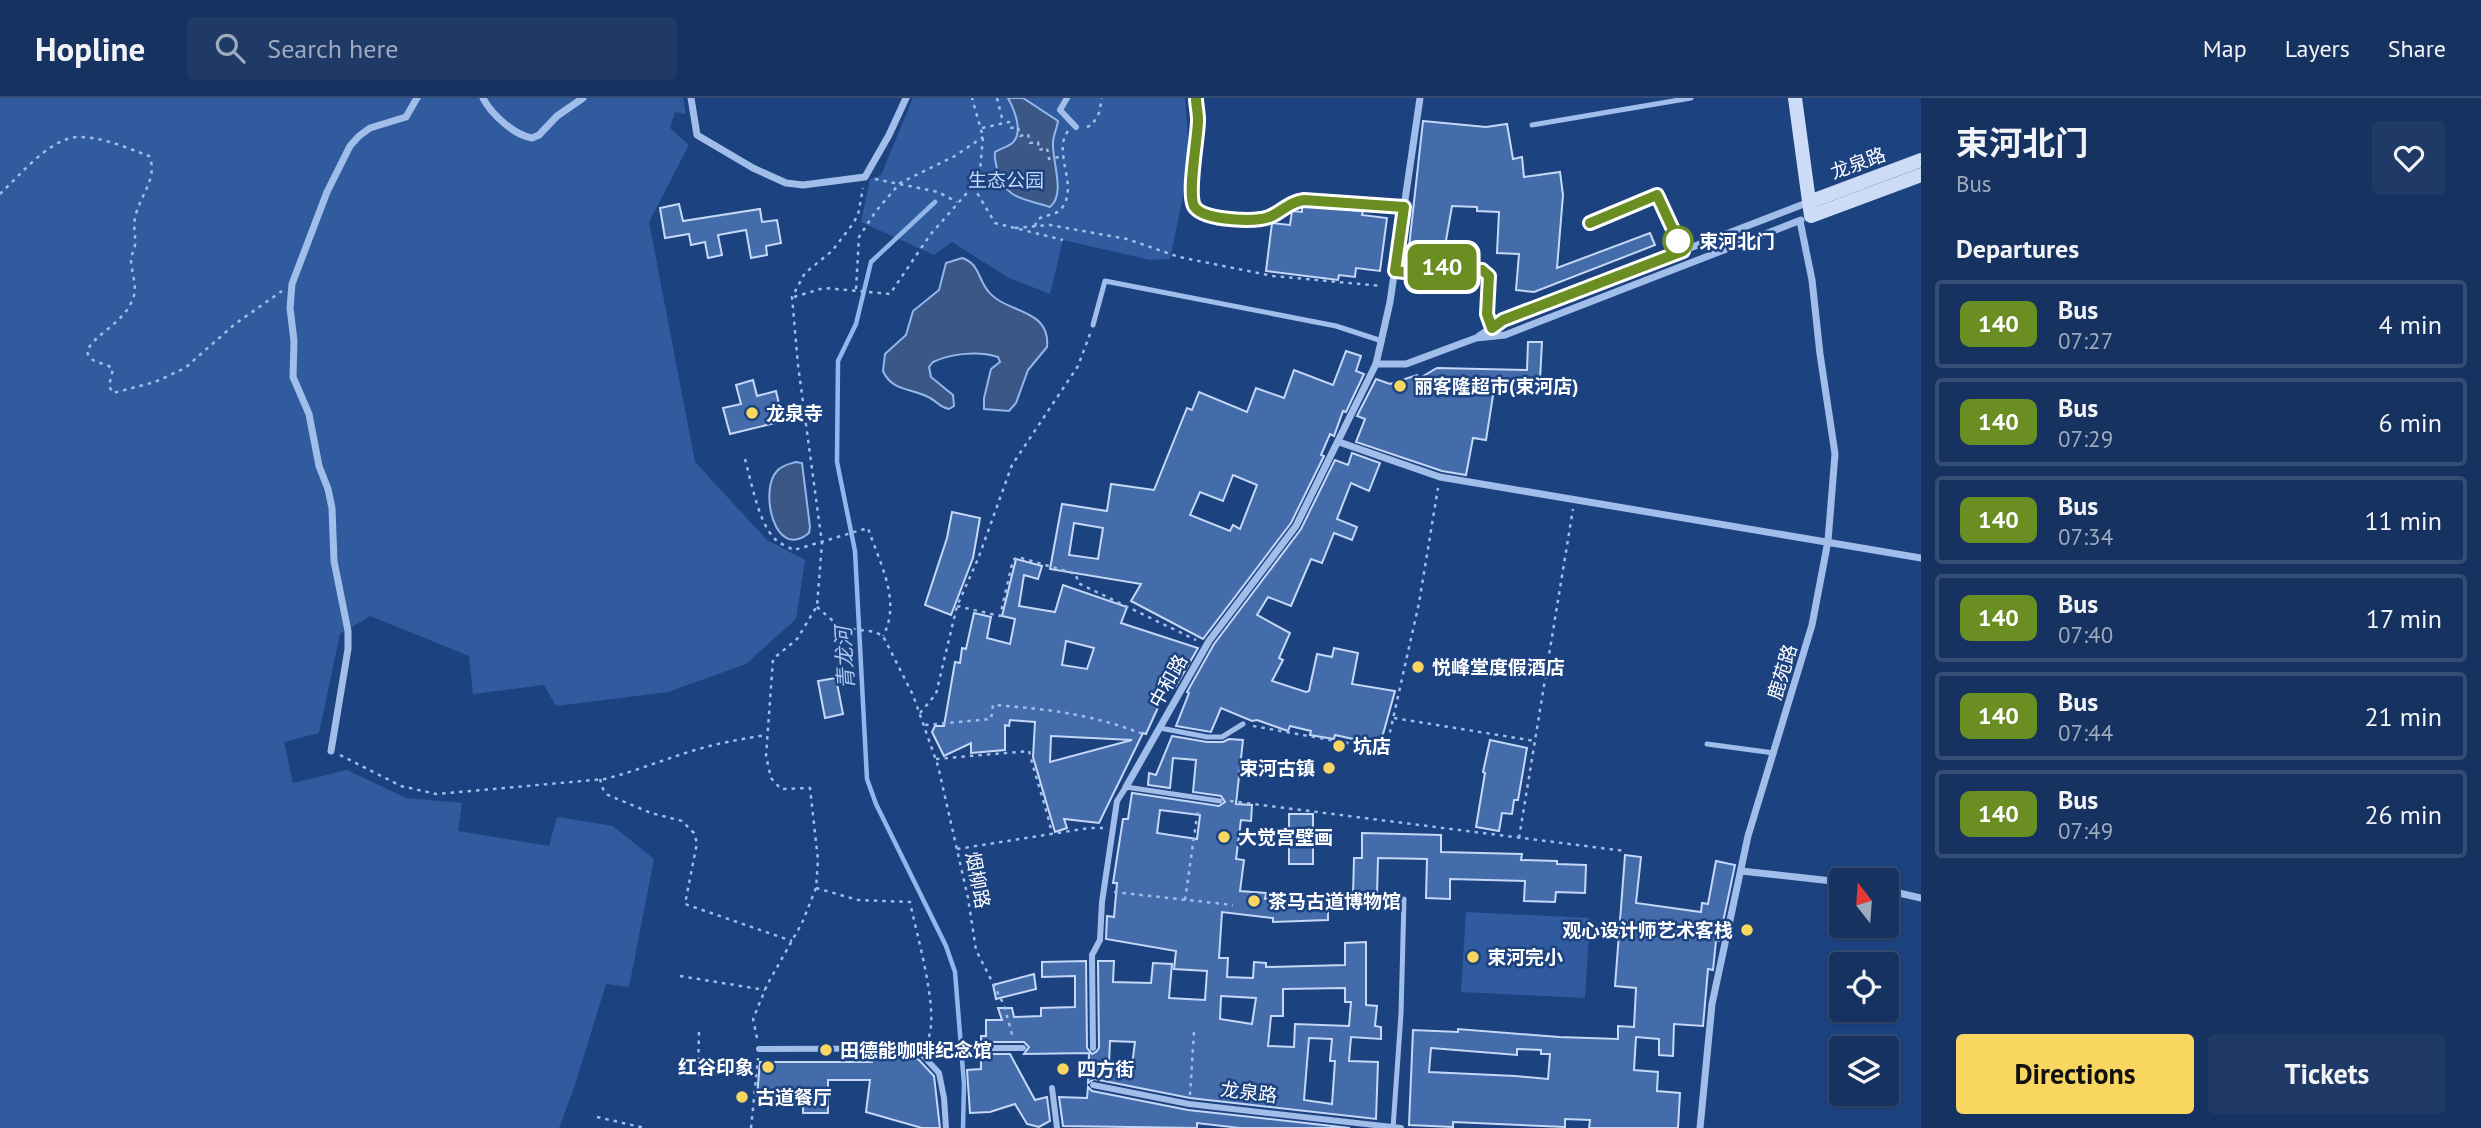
<!DOCTYPE html>
<html lang="en">
<head>
<meta charset="utf-8">
<style>
  :root { --surface:#163260; --page:#1f3a66; --text:#f1f3f6; --muted:#9eaabd; --line:#354d75; --accent:#f9d65f }
  body { margin:0; font-family:"PT Sans","Noto Sans SC",sans-serif; background:var(--page); color:var(--text); height:100vh; display:flex; flex-direction:column; font-size:26px; white-space:nowrap }
  * { box-sizing:border-box; margin:0 }
  p { font-size:23px; color:var(--muted) }
  .icon { flex:none; width:38px; height:38px; fill:none; stroke:currentColor; stroke-width:2; stroke-linecap:round; stroke-linejoin:round }
  .map { position:relative; flex:1; overflow:hidden }
  .details { display:flex; flex-direction:column; background:var(--surface); width:560px }
  .details>* { flex:none }
  .badge { padding:0 14px; border-radius:10px; font-size:24px; line-height:46px }
  .needle { width:46px; rotate:343deg }
  .fabs { position:absolute; left:1829px; top:770px; display:grid; gap:14px }
  .fabs a { display:grid; place-items:center; width:70px; height:70px; border-radius:7px; background:var(--surface); box-shadow:0 2px 5px #0004,0 0 0 2px var(--line); font-size:35px }
  .map>.badge { position:absolute; translate:-50% -50%; box-shadow:0 0 0 4px #fff }
  h2 { padding:0 35px; font-size:26px; line-height:63px }
  .round { display:grid; place-items:center; flex:none; width:74px; height:74px; border-radius:7px; background:var(--page) }
  .overview { display:flex; align-items:center; justify-content:space-between; height:119px; padding:0 35px }
  h1 { font-size:33px; font-weight:700; line-height:52px }
  .primary-button { display:flex; gap:14px; margin-top:auto; padding:14px 35px }
  .primary-button a { flex:1; height:80px; border-radius:7px; background:var(--accent); color:#111; font-size:28px; font-weight:700; line-height:80px; text-align:center }
  .primary-button a+a { background:var(--page); color:var(--text) }
  ul { padding:0; list-style:none }
  li { display:flex; align-items:center; gap:21px; height:88px; margin:0 14px 10px; padding:0 21px; border:4px solid var(--line); border-radius:7px }
  li div { flex:1 }
  li b { display:block; font-size:26px }
  li em { font-style:normal }
  li .badge { min-width:77px; font-weight:700; text-align:center }
  header { display:flex; align-items:center; gap:42px; box-sizing:border-box; height:98px; padding:0 35px; background:var(--surface); border-bottom:2px solid var(--line) }
  header strong { font-size:33px }
  nav { display:flex; gap:38px; margin-inline-start:auto; font-size:24px }
  .search { width:490px; height:63px; background:var(--page); display:flex; align-items:center; gap:18px; box-sizing:border-box; padding:0 24px; border-radius:7px; color:var(--muted); font-size:26px }
  main { display:flex; flex:1; min-height:0 }
  .map>svg:first-child { display:block }
  .green { fill:#305b9f }
  .water { fill:#3b5785; stroke:#94b7eb; stroke-width:2 }
  .lines { fill:none; stroke-linecap:round; stroke-linejoin:round }
  .stream { stroke:#94b7eb; stroke-width:4.5 }
  .building { fill:#456caa; stroke:#c5d8f7; stroke-width:2; fill-rule:evenodd }
  .path { stroke:#a1bde9; stroke-width:2.5; stroke-dasharray:3.5 5; stroke-linecap:butt }
  .service { stroke:#a1bde9; stroke-width:5 }
  .pedestrian { stroke:#a1bde9; stroke-width:6 }
  .minor { stroke:#a1bde9; stroke-width:7 }
  .secondary { stroke:#ccdcf7; stroke-width:14 }
  .line-casing { stroke:#fff; stroke-width:16 }
  .line { stroke:#6b8e23; stroke-width:10 }
  .stop-dot { fill:#fff; stroke:#6b8e23; stroke-width:3.5 }
  .poi-dot { fill:#f9d65f; stroke:#1d4280; stroke-width:2.5 }
  .labels { text-anchor:middle; stroke-width:5; stroke-linejoin:round; paint-order:stroke }
  .street-label { font-size:19px; fill:#fff; stroke:#1d4280 }
  .park-label { font-size:19px; fill:#c5d8f7; stroke:#1d4280 }
  .stop-label { font-size:19px; font-weight:bold; fill:#fff; stroke:#1d4280; text-anchor:start }
  .poi-label { font-size:19px; font-weight:bold; fill:#fff; stroke:#1d4280; text-anchor:start }
  .water-label { font-size:21px; font-style:italic; fill:#acc7f1; stroke:#1d4280 }
</style>
</head>
<body>
<header>
<strong>Hopline</strong>
<div class="search"><svg class="icon" aria-label="search" viewBox="0 0 24 24"><circle cx="10" cy="10" r="6"/><path d="M15 15l6 6"/></svg>Search here</div>
<nav><a>Map</a><a>Layers</a><a>Share</a></nav>
</header>
<main>
<div class="map">
<svg width="1921" height="1030" viewBox="0 0 1921 1030">
  <rect width="100%" height="100%" fill="#1d4280"/>
  <!-- green -->
  <g class="green">
    <polygon points="0,0 683,0 686,16 675,14 670,30 689,47 649,124 695,364 767,442 805,462 796,521 746,566 668,594 556,608 544,587 473,596 469,558 370,518 340,536 319,635 284,644 293,685 347,672 406,700 462,705 458,733 549,748 557,719 613,728 654,761 629,889 606,886 574,990 559,1030 0,1030"/>
    <polygon points="913,0 1185,0 1190,64 1170,161 1150,162 1063,142 1050,196 1009,180 952,144 934,157 861,124 870,81 881,77"/>
    <polygon points="1466,814 1590,820 1585,900 1461,894"/>
  </g>
  <!-- water -->
  <g class="water">
    <path d="M1008 0H1023L1058 23C1057 31 1053 37 1053 45 1052 64 1066 96 1050 109 1023 100 1005 102 997 71 996 65 994 60 995 54 1000 51 1007 49 1011 46 1025 36 1014 11 1008 0Z"/>
    <path d="M962 160C979 165 978 181 988 193 1006 216 1051 210 1047 249L1028 272 1016 305 1009 313 984 311V300L991 271 1000 264 998 259C979 253 952 255 933 264L929 269 931 279 953 297 954 308 949 311C939 309 938 304 930 300 913 290 892 294 883 273L885 256 906 237 913 213 939 192 946 165Z"/>
    <path d="M796 364 802 365 810 429 809 435C774 464 759 391 777 373 782 367 789 366 796 364Z"/>
  </g>
  <g class="lines">
    <!-- stream -->
    <polyline class="stream" points="935,104 871,164 856,226 838,263 837,364 855,453 867,681 876,706 946,848 955,874 964,986 963,1030"/>
  </g>
  <!-- building -->
  <g class="building">
    <polygon points="1423,23 1486,29 1507,26 1513,61 1522,59 1524,79 1560,74 1563,97 1557,170 1650,135 1655,147 1534,194 1516,192 1519,156 1497,155 1499,114 1477,113 1477,109 1452,108 1444,154 1409,149"/>
    <polygon points="679,106 683,123 760,111 762,124 777,122 781,145 766,148 767,157 751,160 746,132 718,137 722,157 708,160 705,144 691,147 689,136 665,140 660,110"/>
    <polygon points="1304,108 1363,113 1362,117 1387,120 1380,173 1356,170 1355,179 1339,177 1338,182 1266,173 1272,125 1290,127 1292,113 1302,114 1302,109"/>
    <polygon points="1528,244 1542,244 1540,281 1529,281 1529,292 1494,291 1486,342 1473,340 1466,377 1442,373 1356,344 1365,321 1357,318 1376,281 1390,286 1417,277 1418,281 1437,270 1527,272"/>
    <path d="M1346 253 1361 258 1356 273 1364 276 1346 314 1343 313 1334 338 1330 336 1321 357 1324 358 1291 425 1203 541 1131 503 1141 486 1050 471 1062 406 1107 413 1111 386 1154 392 1187 310 1192 312 1199 294 1247 314 1256 290 1284 300 1294 272 1333 287ZM1233 377 1257 387 1240 431 1233 427 1230 433 1190 417 1200 394 1223 403ZM1074 425 1103 430 1098 461 1069 457Z"/>
    <polygon points="753,282 757,298 776,293 783,323 730,336 723,310 741,306 736,287"/>
    <polygon points="1352,355 1380,365 1369,393 1351,385 1337,421 1357,429 1352,442 1334,435 1322,465 1311,461 1291,508 1268,499 1257,517 1290,535 1279,560 1283,562 1272,583 1306,594 1309,593 1317,556 1332,559 1334,550 1358,555 1352,586 1395,593 1380,647 1335,637 1334,641 1310,637 1311,633 1290,628 1288,633 1257,622 1252,623 1221,610 1211,634 1176,628 1189,595 1187,594 1214,546 1301,431 1335,362 1348,367"/>
    <polygon points="952,414 980,420 973,460 951,517 925,507 947,440"/>
    <path d="M1016 461 1042 468 1038 481 1024 477 1019 508 1055 514 1063 487 1127 509 1121 525 1198 550 1176 588 1169 585 1146 636 1143 635 1099 725 1064 721 1067 730 1055 734 1033 659 1035 624 1010 622 1009 628 1005 627V652L971 655V645L944 658 932 634 935 628H944L955 564 960 565 962 550 966 551 974 515 991 519 987 540 1010 546 1015 521 1002 518ZM1066 543 1094 550 1087 571 1062 567ZM1051 638 1132 642 1050 664Z"/>
    <polygon points="836,580 843,616 825,620 818,583"/>
    <path d="M1172 638 1207 644H1223L1229 641 1243 642 1236 706 1252 707 1251 723 1241 722 1236 761 1244 762 1240 793 1266 795 1265 801 1328 800V822L1273 824V820L1222 814 1219 860H1228L1227 879 1253 880 1254 864 1266 865V869L1345 867V845L1366 844V907L1377 908 1375 928 1381 929V941L1351 939 1349 963 1378 964 1376 1021 1190 1000 1094 981 1088 985 1089 955 1024 956 1029 949 1024 944H981V938H986V922H1002L998 910H1012L1014 919 1041 918V910L1075 909V878L1042 879V864L1086 863 1087 950 1092 956 1096 954 1099 950 1098 863H1114L1113 884 1151 885 1153 865 1172 866 1169 900 1205 902 1207 873 1174 871 1176 853 1106 841 1107 818 1114 819 1117 785H1113L1123 721H1128L1132 695 1219 708 1225 704 1221 698 1193 694 1196 662 1173 660 1170 690 1148 687 1149 675 1156 677ZM1160 712 1200 717 1197 741 1157 735ZM1345 890V904H1351L1349 928 1295 926 1294 949 1268 948 1271 918H1283V891ZM1221 898 1256 900 1252 926 1220 921ZM1309 940 1332 941 1330 963H1335L1332 1006 1304 1002ZM1110 943 1135 944 1132 967 1109 965Z"/>
    <polygon points="1490,642 1527,650 1518,702 1514,702 1512,716 1502,715 1499,733 1476,729 1485,675 1483,674"/>
    <rect x="1289" y="716" width="24" height="50"/>
    <polygon points="1362,735 1441,737 1441,754 1522,756 1521,762 1557,763 1557,766 1586,767 1585,795 1556,794 1555,804 1524,803 1525,783 1450,781 1450,801 1426,800 1427,761 1378,760 1377,797 1353,797 1354,760 1362,760"/>
    <path d="M1625 757 1641 759 1636 805 1701 814 1702 805 1708 806 1716 763 1735 767 1719 843H1716L1713 872 1708 871 1703 928 1674 926 1673 958 1659 957V941L1636 939 1634 972 1658 974 1657 993 1680 995 1678 1030H1589L1590 1022 1565 1021V1029L1453 1024V1029L1409 1027 1413 932 1458 934V931L1559 939 1618 941V928L1634 929 1636 890 1615 888ZM1431 950 1517 957V951L1541 952V956H1550L1548 981 1515 978 1429 974Z"/>
    <polygon points="1034,876 1036,891 996,901 993,887"/>
    <polygon points="873,956 908,956 919,962 934,978 940,1030 922,1030 866,1014 870,982 828,982 828,1015 803,1015 803,1006 757,998 760,964 872,964"/>
    <polygon points="981,956 1010,956 1035,1002 1047,999 1050,1023 1039,1029 1027,1026 1015,1006 990,1014 970,1015 967,972 981,971"/>
    <polygon points="1088,989 1092,993 1188,1012 1350,1030 1240,1030 1197,1025 1197,1030 1063,1028 1059,999 1087,1000"/>
  </g>
  <g class="lines">
    <!-- path -->
    <g class="path">
      <polyline points="997,0 1003,24"/>
      <polyline points="1087,29 1092,27 1099,15 1102,0"/>
      <polyline points="982,30 1009,24 1010,30 1018,29 1020,38 1028,36 1030,45 1038,44 1039,52 1047,50 1049,61 1064,58"/>
      <polyline points="875,81 938,94 957,104"/>
      <polyline points="973,88 995,125 1063,142"/>
      <path d="M0 96C20 77 51 39 79 39 103 39 127 50 149 58 159 79 139 99 135 120 133 129 136 138 135 147 134 153 131 157 131 163 132 178 139 191 131 205 121 226 94 237 87 253 90 267 104 263 113 271L109 288 113 295 155 284 185 270 235 226 282 193"/>
      <path d="M1035 128 1037 122C1045 116 1056 118 1062 110 1079 87 1052 55 1068 33"/>
      <polyline points="1015,130 1050,127 1127,141 1179,159 1273,178 1382,188"/>
      <polyline points="856,191 859,139 876,113 900,85 955,58 983,39"/>
      <polyline points="794,199 824,190 890,196 930,137 973,88 980,73 983,39 972,0"/>
      <path d="M745 361C751 383 759 426 775 441 780 446 788 449 794 452L868 430C879 464 902 503 883 538"/>
      <polyline points="957,508 1000,518 1013,462 1018,459 1076,476 1078,485 1196,542"/>
      <polyline points="817,509 840,529 875,534 883,538 913,597 938,668 968,800 976,852 1004,907 1013,940"/>
      <polyline points="920,615 936,596 957,508 978,461 1012,367 1078,268 1090,236"/>
      <polyline points="1394,620 1535,643"/>
      <path d="M925 627 991 621 993 607C1048 611 1091 616 1143 636"/>
      <polyline points="1253,628 1386,652 1419,505 1438,390"/>
      <path d="M340 657 401 688 436 696 605 681C636 673 665 661 695 652 719 645 742 641 766 637"/>
      <path d="M936 661 1029 653C1036 681 1046 708 1052 736"/>
      <polyline points="600,681 603,691 608,697 651,715 682,723 694,735 697,745 685,806 792,843"/>
      <polyline points="1230,703 1625,753"/>
      <polyline points="1519,740 1573,411"/>
      <polyline points="957,751 1089,730 1103,730"/>
      <path d="M816 790 858 802 910 804C916 835 940 914 928 941"/>
      <polyline points="1114,794 1233,807"/>
      <polyline points="1185,802 1198,711"/>
      <polyline points="680,878 765,892"/>
      <polyline points="699,934 698,977 756,971"/>
      <polyline points="757,940 753,921 767,887 802,825 816,790 818,762 810,690 781,691 771,680 766,658 773,561 797,541 817,508 822,445 798,267 792,199 805,175 832,153 852,127 858,117 863,90"/>
      <polyline points="1190,997 1194,934"/>
      <polyline points="597,1019 645,1030"/>
      <polyline points="751,1030 758,960"/>
    </g>
    <!-- service -->
    <g class="service">
      <polyline points="1532,27 1691,0"/>
      <polyline points="1590,125 1657,97 1683,153"/>
      <polyline points="1395,173 1425,176 1433,168 1482,172 1489,178 1487,216 1492,230"/>
      <polyline points="1093,227 1105,183 1336,228 1382,243"/>
      <polyline points="1160,630 1207,639 1222,639 1243,626"/>
      <polyline points="1707,646 1774,655"/>
      <polyline points="1126,689 1220,703"/>
      <polyline points="1393,1030 1401,916 1404,801"/>
    </g>
    <!-- pedestrian -->
    <g class="pedestrian">
      <polyline points="1067,0 1060,12 1076,29"/>
      <polyline points="916,950 939,975 944,1000 946,1030"/>
      <polyline points="1093,950 1092,857 1100,842 1102,804 1117,703 1126,689"/>
      <polyline points="759,951 1023,950"/>
      <polyline points="1093,987 1189,1006 1401,1030"/>
      <polyline points="1052,990 1057,1030"/>
    </g>
    <!-- minor -->
    <g class="minor">
      <path d="M483 0C491 16 514 37 532 40L539 37 557 18 583 0"/>
      <polyline points="691,0 697,37 753,70 786,85 803,87 865,79 889,37 906,0"/>
      <path d="M1196 0 1198 21 1192 101C1194 107 1196 112 1201 115 1211 121 1258 124 1269 119 1282 113 1289 104 1304 102L1404 109"/>
      <polyline points="1479,238 1503,222 1809,104"/>
      <polyline points="1376,266 1406,266 1476,240 1505,237 1801,122"/>
      <polyline points="1339,344 1440,379 1921,460"/>
      <polyline points="331,653 348,551 348,533 334,463 332,410 328,391 319,368 309,316 293,279 294,243 290,210 292,186 327,94 350,48 359,38 370,30 406,19 417,0"/>
      <polyline points="1126,689 1209,543 1296,428 1376,266 1390,204 1420,0"/>
      <polyline points="1741,773 1841,784"/>
      <polyline points="1886,792 1921,800"/>
      <polyline points="1700,1030 1712,906 1748,738 1812,527 1828,443 1835,356 1820,256 1812,182 1800,123"/>
    </g>
    <!-- secondary -->
    <g class="secondary">
      <polyline points="1795,0 1811,118 1921,77"/>
      <polyline points="1809,104 1921,62"/>
    </g>
  </g>
  <g class="lines">
    <defs>
      <path id="line" d="M1196 0C1196 7 1198 14 1198 22 1198 40 1187 94 1194 108 1202 122 1246 123 1261 121 1277 120 1286 104 1304 102L1404 109 1395 173 1425 176 1433 168 1482 172 1489 178 1487 216 1492 230 1503 222 1683 153 1657 97 1590 125"/>
    </defs>
    <!-- line casing -->
    <use href="#line" class="line-casing"/>
    <!-- line -->
    <use href="#line" class="line"/>
  </g>
  <!-- markers -->
  <circle class="stop-dot" cx="1678" cy="143" r="14"/>
  <g class="poi-dot">
    <circle cx="1400" cy="288" r="7"/>
    <circle cx="752" cy="315" r="7"/>
    <circle cx="1418" cy="569" r="7"/>
    <circle cx="1339" cy="648" r="7"/>
    <circle cx="1329" cy="670" r="7"/>
    <circle cx="1224" cy="739" r="7"/>
    <circle cx="1254" cy="803" r="7"/>
    <circle cx="1747" cy="832" r="7"/>
    <circle cx="1473" cy="859" r="7"/>
    <circle cx="826" cy="952" r="7"/>
    <circle cx="768" cy="969" r="7"/>
    <circle cx="1063" cy="971" r="7"/>
    <circle cx="742" cy="999" r="7"/>
  </g>
  <g class="labels">
    <!-- street labels -->
    <g class="street-label">
      <text transform="translate(1858 65) rotate(-20)" y="7">龙泉路</text>
      <text transform="translate(1782 574) rotate(-73)" y="7">鹿苑路</text>
      <text transform="translate(1168 583) rotate(-61)" y="7">中和路</text>
      <text transform="translate(978 782) rotate(79)" y="7">烟柳路</text>
      <text transform="translate(1249 994) rotate(7)" y="7">龙泉路</text>
    </g>
    <!-- park labels -->
    <g class="park-label">
      <text x="1006" y="89">生态公园</text>
    </g>
    <!-- stop labels -->
    <g class="stop-label">
      <text x="1699" y="150">束河北门</text>
    </g>
    <!-- poi labels -->
    <g class="poi-label">
      <text x="1414" y="295">丽客隆超市(束河店)</text>
      <text x="766" y="322">龙泉寺</text>
      <text x="1432" y="576">悦峰堂度假酒店</text>
      <text x="1353" y="655">坑店</text>
      <text x="1315" y="677" text-anchor="end">束河古镇</text>
      <text x="1238" y="746">大觉宫壁画</text>
      <text x="1268" y="810">茶马古道博物馆</text>
      <text x="1733" y="839" text-anchor="end">观心设计师艺术客栈</text>
      <text x="1487" y="866">束河完小</text>
      <text x="840" y="959">田德能咖啡纪念馆</text>
      <text x="754" y="976" text-anchor="end">红谷印象</text>
      <text x="1077" y="978">四方街</text>
      <text x="756" y="1006">古道餐厅</text>
    </g>
    <!-- water labels -->
    <g class="water-label">
      <text transform="translate(845 560) rotate(-93)" y="7">青龙河</text>
    </g>
  </g>
</svg>
<div class="fabs">
<a><svg class="needle" viewBox="-14 -14 28 28"><path d="M0-13l5 13h-10z" fill="#e53935"/><path d="M0 13l5-13h-10z" fill="#9eaabd"/></svg></a>
<a><svg class="icon" aria-label="locate" viewBox="0 0 24 24"><circle cx="12" cy="12" r="6"/><path d="M12 2v4M12 18v4M2 12h4M18 12h4"/></svg></a>
<a><svg class="icon" aria-label="layers" viewBox="0 0 24 24"><path d="M12 4l9 5-9 5-9-5zM3 14l9 5 9-5"/></svg></a>
</div>
<b class="badge" style="left:1442px;top:169px;background:#6b8e23;color:#fff">140</b>
</div>
<section class="details">
<div class="overview"><div><h1>束河北门</h1><p>Bus</p></div><a class="round"><svg class="icon" aria-label="heart" viewBox="0 0 24 24"><path d="M12 20l-8-8c-3-5 5-10 8-4 3-6 11-1 8 4z"/></svg></a></div>
<h2>Departures</h2>
<ul>
<li><span class="badge" style="background:#6b8e23;color:#fff">140</span><div><b>Bus</b><p>07:27</p></div><em>4 min</em></li>
<li><span class="badge" style="background:#6b8e23;color:#fff">140</span><div><b>Bus</b><p>07:29</p></div><em>6 min</em></li>
<li><span class="badge" style="background:#6b8e23;color:#fff">140</span><div><b>Bus</b><p>07:34</p></div><em>11 min</em></li>
<li><span class="badge" style="background:#6b8e23;color:#fff">140</span><div><b>Bus</b><p>07:40</p></div><em>17 min</em></li>
<li><span class="badge" style="background:#6b8e23;color:#fff">140</span><div><b>Bus</b><p>07:44</p></div><em>21 min</em></li>
<li><span class="badge" style="background:#6b8e23;color:#fff">140</span><div><b>Bus</b><p>07:49</p></div><em>26 min</em></li>
</ul>
<div class="primary-button"><a>Directions</a><a>Tickets</a></div>
</section>
</main>
</body>
</html>
